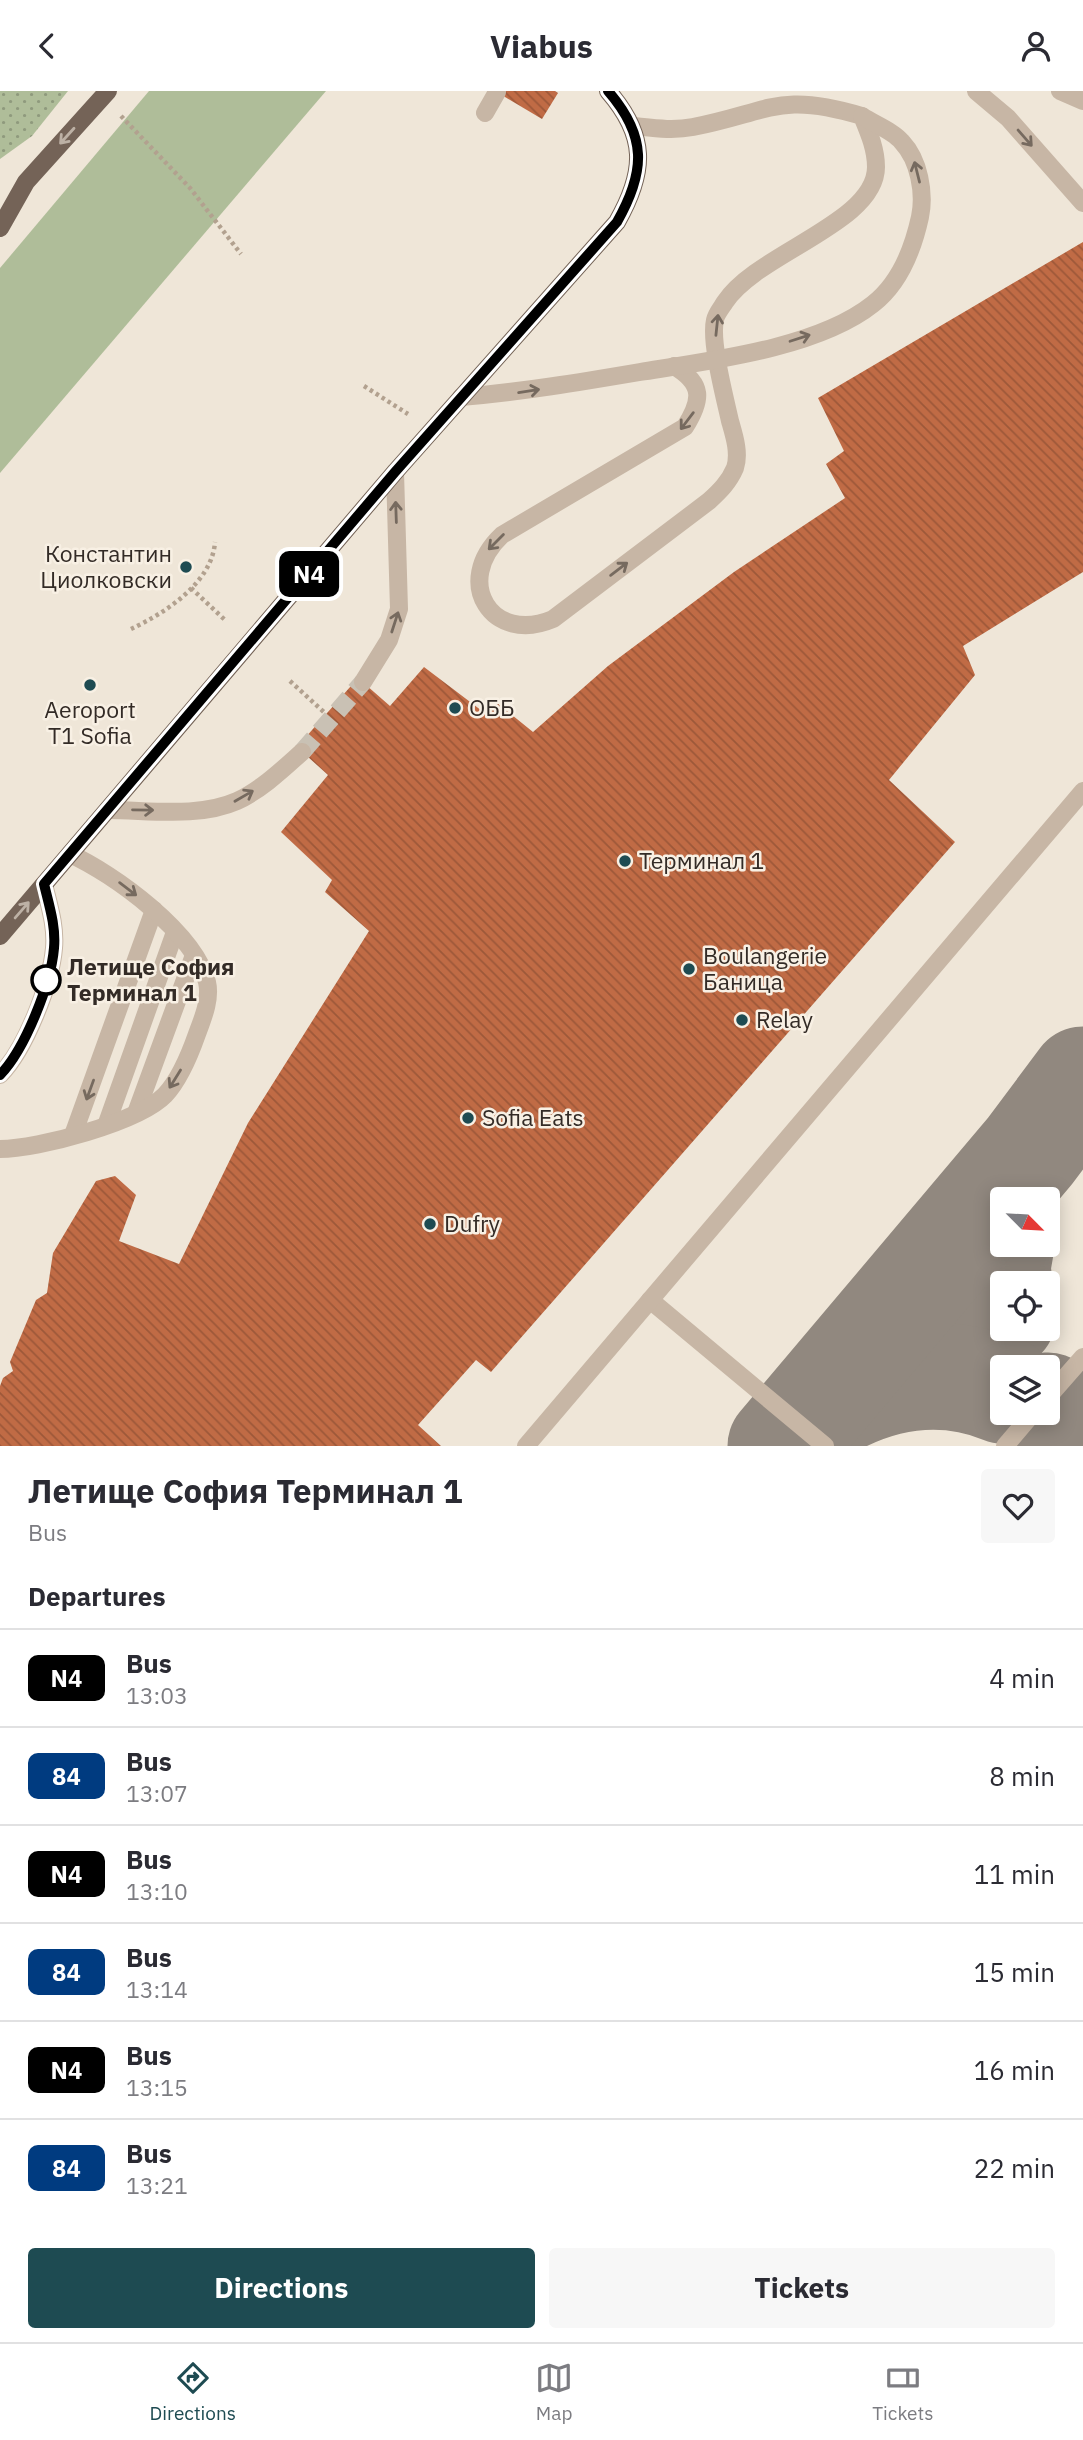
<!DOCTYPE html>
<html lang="en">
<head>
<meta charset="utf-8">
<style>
  :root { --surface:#fff; --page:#f7f7f7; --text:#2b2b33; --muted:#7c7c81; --line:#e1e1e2; --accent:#1e4b52 }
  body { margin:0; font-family:"IBM Plex Sans",sans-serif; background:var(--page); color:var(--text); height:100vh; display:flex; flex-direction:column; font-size:26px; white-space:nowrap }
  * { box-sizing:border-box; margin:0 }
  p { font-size:23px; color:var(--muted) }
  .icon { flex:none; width:38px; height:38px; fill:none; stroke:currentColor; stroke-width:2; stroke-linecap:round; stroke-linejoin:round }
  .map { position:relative; height:1355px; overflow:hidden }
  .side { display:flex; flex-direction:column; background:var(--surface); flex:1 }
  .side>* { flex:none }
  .badge { padding:0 14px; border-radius:10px; font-size:24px; line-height:46px }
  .needle { width:46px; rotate:114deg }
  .tools { position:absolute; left:990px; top:1096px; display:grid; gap:14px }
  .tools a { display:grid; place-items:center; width:70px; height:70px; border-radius:7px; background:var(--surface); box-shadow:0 4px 18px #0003; font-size:35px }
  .map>.badge { position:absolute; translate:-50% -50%; box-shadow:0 0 0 4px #fff }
  h2 { padding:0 28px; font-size:26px; line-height:63px }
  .round { display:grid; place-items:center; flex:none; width:74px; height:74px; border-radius:7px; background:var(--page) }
  .head { display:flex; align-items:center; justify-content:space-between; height:119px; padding:0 28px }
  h1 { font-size:33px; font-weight:800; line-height:52px }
  .cta { display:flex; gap:14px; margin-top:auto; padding:14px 28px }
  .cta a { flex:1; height:80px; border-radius:7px; background:var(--accent); color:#fff; font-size:28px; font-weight:800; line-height:80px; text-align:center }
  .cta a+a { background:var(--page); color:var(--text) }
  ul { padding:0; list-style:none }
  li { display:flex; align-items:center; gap:21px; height:98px; padding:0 28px; border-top:2px solid var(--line) }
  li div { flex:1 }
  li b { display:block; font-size:26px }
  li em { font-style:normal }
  li .badge { min-width:77px; font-weight:700; text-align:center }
  header { display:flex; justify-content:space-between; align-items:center; height:91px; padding:0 28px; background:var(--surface); font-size:32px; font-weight:800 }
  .tab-bar { display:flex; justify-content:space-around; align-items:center; height:98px; border-top:2px solid var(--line); background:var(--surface); font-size:19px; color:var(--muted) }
  .tab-bar a { display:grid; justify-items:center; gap:4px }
  .tab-bar .active { color:var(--accent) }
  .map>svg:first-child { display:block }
  .grass { fill:#afbd99 }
  .park { fill:url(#park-dots) }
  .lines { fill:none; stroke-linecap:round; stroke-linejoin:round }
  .taxiway { stroke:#91887f; stroke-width:107 }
  .building { fill:url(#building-back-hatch) }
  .minor-tunnel { stroke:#c9c1b4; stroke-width:18; stroke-dasharray:18 9; stroke-linecap:butt }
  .path { stroke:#b2a18f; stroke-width:4.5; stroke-dasharray:3.5 3.5; stroke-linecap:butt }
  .minor { stroke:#c7b6a5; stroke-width:18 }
  .major { stroke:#746357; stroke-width:18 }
  .oneway { stroke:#bdb1a5 }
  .oneway2 { stroke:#766a5f }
  .line-casing { stroke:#fff; stroke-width:16 }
  .line { stroke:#000; stroke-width:10 }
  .poi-dot { fill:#1e4b52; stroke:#f8f0e4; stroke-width:2.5 }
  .stop-dot { fill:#fff; stroke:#000; stroke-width:3.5 }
  .labels { text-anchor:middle; stroke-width:5; stroke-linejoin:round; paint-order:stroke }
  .poi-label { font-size:23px; fill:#332b26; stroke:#f8f0e4; text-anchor:start }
  .stop-label { font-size:23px; font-weight:bold; fill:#332b26; stroke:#f8f0e4; text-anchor:start }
</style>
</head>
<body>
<header><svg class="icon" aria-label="back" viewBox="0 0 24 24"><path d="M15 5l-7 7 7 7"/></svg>Viabus<svg class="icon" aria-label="person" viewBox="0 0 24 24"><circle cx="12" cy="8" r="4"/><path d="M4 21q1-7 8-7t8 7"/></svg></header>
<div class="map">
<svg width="1083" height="1355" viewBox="0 0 1083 1355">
  <defs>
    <pattern id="park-dots" width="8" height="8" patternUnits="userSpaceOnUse" patternTransform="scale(1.75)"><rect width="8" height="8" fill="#afbd99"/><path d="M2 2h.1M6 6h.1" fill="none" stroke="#8f9a7d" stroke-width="1.8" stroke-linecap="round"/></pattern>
    <pattern id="building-back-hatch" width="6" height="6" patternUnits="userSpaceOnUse" patternTransform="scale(1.75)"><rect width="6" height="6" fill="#c06b45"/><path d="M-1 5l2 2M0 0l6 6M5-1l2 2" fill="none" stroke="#9d5839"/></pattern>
  </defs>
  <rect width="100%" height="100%" fill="#efe6d8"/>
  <!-- grass -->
  <polygon class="grass" points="149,0 326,0 0,382 0,177"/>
  <!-- park -->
  <polygon class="park" points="0,0 68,0 32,45 0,68"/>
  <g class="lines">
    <!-- taxiway -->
    <g class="taxiway">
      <polyline points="1003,1142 997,1176 1003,1225"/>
      <polyline points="1048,1315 1083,1346"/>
      <path d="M800 1333C860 1290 931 1270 1003 1299"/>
      <polyline points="781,1355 1030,1060 1083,989"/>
    </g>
  </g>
  <!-- building -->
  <g class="building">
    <polygon points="495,0 555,0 558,2 542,28"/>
    <polygon points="1083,151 1083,481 963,555 975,584 889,689 955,751 491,1281 476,1269 418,1334 441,1355 0,1355 0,1295 3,1287 13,1280 10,1271 36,1209 47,1202 53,1162 96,1090 115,1085 136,1104 119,1150 179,1173 248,1032 369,840 325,801 332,789 281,741 328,684 297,656 358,587 390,615 424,576 486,623 497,612 533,641 608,575 734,481 845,407 826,373 844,360 818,307"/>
  </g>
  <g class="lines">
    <!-- minor-tunnel -->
    <polyline class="minor-tunnel" points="302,661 363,591"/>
    <!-- path -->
    <g class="path">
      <polyline points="121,25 190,97 241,163"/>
      <polyline points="364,295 408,323"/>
      <polyline points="191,497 225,529"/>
      <path d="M131 538C165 522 212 492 215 451"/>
      <polyline points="290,590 326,623"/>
    </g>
    <!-- minor -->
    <g class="minor">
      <polyline points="976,0 1008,27 1083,112"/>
      <polyline points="1060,0 1083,10"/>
      <polyline points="485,22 497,1"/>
      <path d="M633 35C653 37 673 40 693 36 770 21 779 0 862 25 869 42 876 58 876 76 876 132 757 162 725 211 722 216 716 223 715 229 710 251 725 307 730 330 734 344 740 362 735 377 729 391 720 400 709 410L553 528C492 554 452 491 502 444L685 336C702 309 704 293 674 275"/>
      <path d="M461 306C521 301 581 291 640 281 709 270 818 257 873 213 900 192 913 158 920 126 925 102 919 69 902 51 893 40 874 33 862 25"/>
      <polyline points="363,591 389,549 399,518 395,381"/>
      <path d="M108 719C149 719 199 727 237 710 261 699 283 678 302 661"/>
      <path d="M0 984C25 959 51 893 54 857 56 835 49 814 44 793"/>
      <polyline points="136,1022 194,864"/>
      <polyline points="107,1032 175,841"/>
      <polyline points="73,1044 154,819"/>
      <path d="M0 1058C38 1058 139 1031 165 1004 180 988 190 963 197 943 203 927 211 908 207 891 195 842 114 783 70 763"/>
      <polyline points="650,1209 825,1355"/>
      <polyline points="1048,1306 1083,1266"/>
      <polyline points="526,1355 1083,700"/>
      <polyline points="1005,1355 1034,1321"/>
    </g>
    <!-- major -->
    <g class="major">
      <polyline points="0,137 26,91 108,0"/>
      <path d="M0 845 395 381 617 131C646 80 647 45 608 0"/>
    </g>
  </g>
  <!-- one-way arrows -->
  <defs><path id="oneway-shaft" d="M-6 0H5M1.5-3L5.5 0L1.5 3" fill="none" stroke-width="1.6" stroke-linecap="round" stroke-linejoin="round" transform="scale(1.75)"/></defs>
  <g class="oneway">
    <use href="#oneway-shaft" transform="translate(67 45) rotate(132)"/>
    <use href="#oneway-shaft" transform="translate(22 819) rotate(-49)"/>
  </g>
  <g class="oneway2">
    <use href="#oneway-shaft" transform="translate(1025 47) rotate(49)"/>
    <use href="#oneway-shaft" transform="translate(917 81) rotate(-104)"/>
    <use href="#oneway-shaft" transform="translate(717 234) rotate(-84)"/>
    <use href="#oneway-shaft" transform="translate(800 247) rotate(-18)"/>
    <use href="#oneway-shaft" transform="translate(529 300) rotate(-9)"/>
    <use href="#oneway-shaft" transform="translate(687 330) rotate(127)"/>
    <use href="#oneway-shaft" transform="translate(396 421) rotate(-92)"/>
    <use href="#oneway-shaft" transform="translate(496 451) rotate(135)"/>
    <use href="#oneway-shaft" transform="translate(619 478) rotate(-37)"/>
    <use href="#oneway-shaft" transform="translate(395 531) rotate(-72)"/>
    <use href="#oneway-shaft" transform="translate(244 705) rotate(-30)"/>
    <use href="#oneway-shaft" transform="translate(143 719) rotate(1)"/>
    <use href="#oneway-shaft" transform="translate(128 798) rotate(37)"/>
    <use href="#oneway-shaft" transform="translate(175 988) rotate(122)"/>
    <use href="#oneway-shaft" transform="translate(90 999) rotate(110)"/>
  </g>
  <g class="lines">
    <defs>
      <path id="line" d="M0 984C25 958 51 893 54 857 56 835 49 814 44 793L395 381 617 131C646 80 647 45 608 0"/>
    </defs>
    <!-- line casing -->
    <use href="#line" class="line-casing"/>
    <!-- line -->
    <use href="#line" class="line"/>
  </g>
  <!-- markers -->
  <g class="poi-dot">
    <circle cx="186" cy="476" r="7"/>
    <circle cx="90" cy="594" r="7"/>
    <circle cx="455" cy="617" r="7"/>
    <circle cx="625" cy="770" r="7"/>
    <circle cx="689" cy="878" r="7"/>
    <circle cx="742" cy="929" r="7"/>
    <circle cx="468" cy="1027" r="7"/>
    <circle cx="430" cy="1133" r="7"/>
  </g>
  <circle class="stop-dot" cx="46" cy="889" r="14"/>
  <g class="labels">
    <!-- poi labels -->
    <g class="poi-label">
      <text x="172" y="471" text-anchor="end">Константин<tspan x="172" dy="26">Циолковски</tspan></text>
      <text x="469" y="625">ОББ</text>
      <text x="90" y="627" text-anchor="middle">Aeroport<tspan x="90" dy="26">T1 Sofia</tspan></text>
      <text x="639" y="778">Терминал 1</text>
      <text x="703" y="873">Boulangerie<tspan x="703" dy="26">Баница</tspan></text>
      <text x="756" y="937">Relay</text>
      <text x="482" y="1035">Sofia Eats</text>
      <text x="444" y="1141">Dufry</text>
    </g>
    <!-- stop labels -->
    <g class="stop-label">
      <text x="67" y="884">Летище София<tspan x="67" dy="26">Терминал 1</tspan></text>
    </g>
  </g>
</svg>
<div class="tools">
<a><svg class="needle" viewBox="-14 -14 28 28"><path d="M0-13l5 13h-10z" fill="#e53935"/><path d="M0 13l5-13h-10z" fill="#7c7c81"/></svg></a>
<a><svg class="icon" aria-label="locate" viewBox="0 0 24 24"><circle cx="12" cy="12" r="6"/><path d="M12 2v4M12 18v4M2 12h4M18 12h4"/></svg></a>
<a><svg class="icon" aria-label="layers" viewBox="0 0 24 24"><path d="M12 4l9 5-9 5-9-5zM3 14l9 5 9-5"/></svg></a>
</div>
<b class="badge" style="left:309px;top:483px;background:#000;color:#fff">N4</b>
</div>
<section class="side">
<div class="head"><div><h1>Летище София Терминал 1</h1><p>Bus</p></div><a class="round"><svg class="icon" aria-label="heart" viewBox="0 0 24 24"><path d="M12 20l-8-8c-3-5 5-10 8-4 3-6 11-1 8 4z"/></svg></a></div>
<h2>Departures</h2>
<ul>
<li><span class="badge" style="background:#000;color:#fff">N4</span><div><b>Bus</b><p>13:03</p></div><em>4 min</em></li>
<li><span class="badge" style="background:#003b80;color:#fff">84</span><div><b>Bus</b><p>13:07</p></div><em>8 min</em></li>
<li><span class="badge" style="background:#000;color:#fff">N4</span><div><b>Bus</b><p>13:10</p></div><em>11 min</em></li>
<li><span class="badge" style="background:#003b80;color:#fff">84</span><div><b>Bus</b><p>13:14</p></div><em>15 min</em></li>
<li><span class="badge" style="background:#000;color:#fff">N4</span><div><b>Bus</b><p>13:15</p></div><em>16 min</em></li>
<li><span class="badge" style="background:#003b80;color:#fff">84</span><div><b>Bus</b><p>13:21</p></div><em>22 min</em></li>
</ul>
<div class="cta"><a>Directions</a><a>Tickets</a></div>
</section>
<nav class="tab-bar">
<a class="active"><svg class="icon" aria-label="directions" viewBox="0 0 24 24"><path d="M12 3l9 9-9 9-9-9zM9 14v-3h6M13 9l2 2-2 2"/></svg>Directions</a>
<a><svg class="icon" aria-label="map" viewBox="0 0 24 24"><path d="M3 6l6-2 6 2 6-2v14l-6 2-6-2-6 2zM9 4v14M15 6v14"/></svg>Map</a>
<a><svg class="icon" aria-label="tickets" viewBox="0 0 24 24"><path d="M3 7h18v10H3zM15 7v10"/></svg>Tickets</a>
</nav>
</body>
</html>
